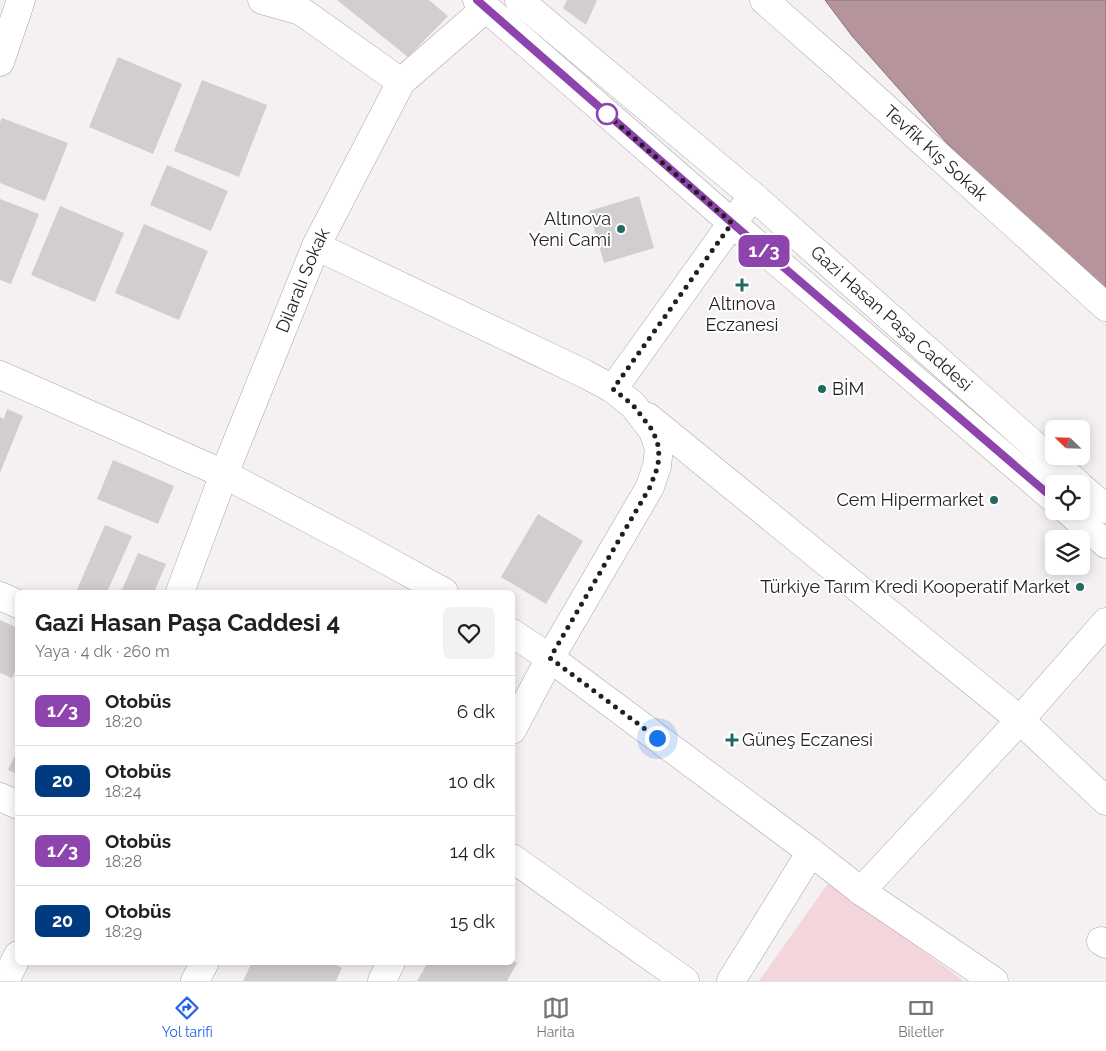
<!DOCTYPE html>
<html lang="tr">
<head>
<meta charset="utf-8">
<style>
  :root { --surface:#fff; --page:#f2f2f2; --text:#202124; --muted:#757577; --line:#e0e0e0; --accent:#2563eb }
  body { margin:0; font-family:Raleway,sans-serif; background:var(--page); color:var(--text); height:100vh; display:flex; flex-direction:column; font-size:19px; white-space:nowrap }
  * { box-sizing:border-box; margin:0 }
  p { font-size:16px; color:var(--muted) }
  .icon { flex:none; width:28px; height:28px; fill:none; stroke:currentColor; stroke-width:2; stroke-linecap:round; stroke-linejoin:round }
  .map { position:relative; flex:1; overflow:hidden }
  .details { position:absolute; left:15px; top:590px; width:500px; height:375px; display:flex; flex-direction:column; background:var(--surface); border-radius:8px; box-shadow:0 2px 12px #0003 }
  .details>* { flex:none }
  .badge { padding:0 10px; border-radius:8px; font-size:18px; line-height:32px }
  .needle { width:32px; rotate:293deg }
  .tools { position:absolute; left:1045px; top:420px; display:grid; gap:10px }
  .tools a { display:grid; place-items:center; width:45px; height:45px; border-radius:8px; background:var(--surface); box-shadow:0 2px 12px #0003; font-size:25px }
  .you { position:absolute; width:25px; height:25px; margin:-12px; border:4px solid #fff; border-radius:50%; background:#1a73e8; box-shadow:0 0 0 8px #1a73e833 }
  .map>.badge { position:absolute; translate:-50% -50%; box-shadow:0 0 0 2px #fff }
  .round { display:grid; place-items:center; flex:none; width:52px; height:52px; border-radius:8px; background:var(--page) }
  .overview { display:flex; align-items:center; justify-content:space-between; height:85px; padding:0 20px }
  h1 { font-size:24px; font-weight:700; line-height:38px }
  ul { padding:0; list-style:none }
  li { display:flex; align-items:center; gap:15px; height:70px; padding:0 20px; border-top:1px solid var(--line) }
  li div { flex:1 }
  li b { display:block; font-size:19px }
  li em { font-style:normal }
  li .badge { min-width:55px; font-weight:700; text-align:center }
  .tabs { display:flex; justify-content:space-around; align-items:center; height:70px; border-top:1px solid var(--line); background:var(--surface); font-size:14px; color:var(--muted) }
  .tabs a { display:grid; justify-items:center; gap:2px }
  .tabs .selected { color:var(--accent) }
  .map>svg:first-child { display:block }
  .green { fill:#f5d5dc }
  .water { fill:#b5949c; stroke:#897177 }
  .building { fill:#d2cecf }
  .lines { fill:none; stroke-linecap:round; stroke-linejoin:round }
  .minor-casing { stroke:#a9a6a6; stroke-width:29 }
  .major-casing { stroke:#a9a6a6; stroke-width:29 }
  .minor { stroke:#fff; stroke-width:28 }
  .major { stroke:#fff; stroke-width:28 }
  .line-casing { stroke:#fff; stroke-width:11 }
  .line { stroke:#8e44ad; stroke-width:8 }
  .walk { stroke:#211f20; stroke-width:5; stroke-dasharray:0 9 }
  .stop-dot { fill:#fff; stroke:#8e44ad; stroke-width:2.5 }
  .poi-dot { fill:#226a60; stroke:#fff; stroke-width:2 }
  .labels { text-anchor:middle; stroke-width:4; stroke-linejoin:round; paint-order:stroke }
  .street-label { font-size:18px; fill:#211f20; stroke:#fff }
  .poi-label { font-size:18px; fill:#211f20; stroke:#fff; text-anchor:end }
</style>
</head>
<body>
<div class="map">
<svg width="1106" height="981" viewBox="0 0 1106 981">
  <rect width="100%" height="100%" fill="#f5f1f2"/>
  <!-- green -->
  <polygon class="green" points="829,882 964,981 759,981"/>
  <!-- water -->
  <polygon class="water" points="825,0 1106,0 1106,295 1029,222 945,141 852,36"/>
  <!-- building -->
  <g class="building">
    <polygon points="337,0 429,0 448,16 408,57"/>
    <polygon points="567,0 597,0 586,25 563,8"/>
    <polygon points="118,57 182,84 153,154 89,127"/>
    <polygon points="202,80 267,105 239,177 174,151"/>
    <polygon points="2,118 68,143 45,201 0,183 0,122"/>
    <polygon points="167,165 228,191 211,231 150,205"/>
    <polygon points="639,196 654,248 604,263 589,211"/>
    <polygon points="0,199 39,214 11,284 0,280"/>
    <polygon points="60,206 124,233 95,302 31,275"/>
    <polygon points="144,224 208,251 179,320 115,293"/>
    <polygon points="7,409 23,416 0,473 0,417 4,419"/>
    <polygon points="113,460 174,486 158,524 97,499"/>
    <polygon points="538,514 583,541 546,604 501,577"/>
    <polygon points="105,525 132,536 107,592 76,592"/>
    <polygon points="138,553 166,564 154,592 121,592"/>
    <polygon points="0,620 18,628 18,667 12,678 0,673"/>
    <polygon points="18,749 18,774 8,770"/>
    <polygon points="512,960 517,963 507,981 417,981 428,962 512,962"/>
    <polygon points="252,962 331,962 342,968 336,981 243,981"/>
  </g>
  <g class="lines">
    <defs>
      <g id="minor">
        <polyline points="262,0 301,11 401,82"/>
        <path id="s1" d="M764 0 839 66 1106 307"/>
        <polyline points="0,62 21,0"/>
        <polyline points="316,246 585,374 613,389 633,405 653,431 659,448 657,466 650,487 550,658 512,730"/>
        <polyline points="0,375 224,474 353,542 444,592"/>
        <polyline points="613,389 732,223 753,196"/>
        <polyline points="648,417 1020,720 1106,801"/>
        <path id="s2" d="M180 592 224 474 316 246 401 82 486 8"/>
        <polyline points="0,596 18,604"/>
        <polyline points="512,633 550,658 811,852 861,891 994,981"/>
        <polyline points="0,797 18,805"/>
        <polyline points="512,858 685,981"/>
        <polyline points="861,891 1020,720 1106,622"/>
        <polyline points="1101,941 1106,944"/>
        <polyline points="5,981 18,955"/>
        <polyline points="195,981 205,962"/>
        <polyline points="382,981 391,962"/>
        <polyline points="731,981 811,852"/>
      </g>
      <g id="major">
        <polyline points="477,0 732,223 1054,499"/>
        <path id="s3" d="M519 0 753 196 1078 484"/>
        <polyline points="1081,487 1106,509"/>
        <polyline points="1068,511 1106,544"/>
      </g>
    </defs>
    <!-- minor casing -->
    <use href="#minor" class="minor-casing"/>
    <!-- major casing -->
    <use href="#major" class="major-casing"/>
    <!-- minor -->
    <use href="#minor" class="minor"/>
    <!-- major -->
    <use href="#major" class="major"/>
  </g>
  <g class="lines">
    <defs>
      <polyline id="line" points="477,0 732,223 1054,499"/>
    </defs>
    <!-- line casing -->
    <use href="#line" class="line-casing"/>
    <!-- line -->
    <use href="#line" class="line"/>
    <!-- walk -->
    <polyline class="walk" points="607,114 604,112 732,223 613,389 633,405 653,431 659,448 658,466 650,487 550,658 657,738"/>
  </g>
  <!-- markers -->
  <circle class="stop-dot" cx="607" cy="114" r="10"/>
  <g class="poi-dot">
    <circle cx="621" cy="229" r="5"/>
    <path d="M739.5 277.5h5v5h5v5h-5v5h-5v-5h-5v-5h5z"/>
    <circle cx="822" cy="389" r="5"/>
    <circle cx="994" cy="500" r="5"/>
    <circle cx="1080" cy="587" r="5"/>
    <path d="M729.5 732.5h5v5h5v5h-5v5h-5v-5h-5v-5h5z"/>
  </g>
  <g class="labels">
    <!-- street labels -->
    <g class="street-label">
      <text dy="6" stroke="none"><textPath href="#s1" startOffset="230">Tevfik Kış Sokak</textPath></text>
      <text dy="6" stroke="none"><textPath href="#s2" startOffset="335">Dilaralı Sokak</textPath></text>
      <text dy="6" stroke="none"><textPath href="#s3" startOffset="490">Gazi Hasan Paşa Caddesi</textPath></text>
    </g>
    <!-- poi labels -->
    <g class="poi-label">
      <text x="611" y="225">Altınova<tspan x="611" dy="21">Yeni Cami</tspan></text>
      <text x="742" y="310" text-anchor="middle">Altınova<tspan x="742" dy="21">Eczanesi</tspan></text>
      <text x="832" y="395" text-anchor="start">BİM</text>
      <text x="984" y="506">Cem Hipermarket</text>
      <text x="1070" y="593">Türkiye Tarım Kredi Kooperatif Market</text>
      <text x="742" y="746" text-anchor="start">Güneş Eczanesi</text>
    </g>
  </g>
</svg>
<div class="tools">
<a><svg class="needle" viewBox="-14 -14 28 28"><path d="M0-13l5 13h-10z" fill="#e53935"/><path d="M0 13l5-13h-10z" fill="#757577"/></svg></a>
<a><svg class="icon" aria-label="locate" viewBox="0 0 24 24"><circle cx="12" cy="12" r="6"/><path d="M12 2v4M12 18v4M2 12h4M18 12h4"/></svg></a>
<a><svg class="icon" aria-label="layers" viewBox="0 0 24 24"><path d="M12 4l9 5-9 5-9-5zM3 14l9 5 9-5"/></svg></a>
</div>
<div class="you" style="left:657px;top:738px"></div>
<b class="badge" style="left:764px;top:251px;background:#8e44ad;color:#fff">1/3</b>
<section class="details">
<div class="overview"><div><h1>Gazi Hasan Paşa Caddesi 4</h1><p>Yaya · 4 dk · 260 m</p></div><a class="round"><svg class="icon" aria-label="heart" viewBox="0 0 24 24"><path d="M12 20l-8-8c-3-5 5-10 8-4 3-6 11-1 8 4z"/></svg></a></div>
<ul>
<li><span class="badge" style="background:#8e44ad;color:#fff">1/3</span><div><b>Otobüs</b><p>18:20</p></div><em>6 dk</em></li>
<li><span class="badge" style="background:#003b80;color:#fff">20</span><div><b>Otobüs</b><p>18:24</p></div><em>10 dk</em></li>
<li><span class="badge" style="background:#8e44ad;color:#fff">1/3</span><div><b>Otobüs</b><p>18:28</p></div><em>14 dk</em></li>
<li><span class="badge" style="background:#003b80;color:#fff">20</span><div><b>Otobüs</b><p>18:29</p></div><em>15 dk</em></li>
</ul>
</section>
</div>
<nav class="tabs">
<a class="selected"><svg class="icon" aria-label="directions" viewBox="0 0 24 24"><path d="M12 3l9 9-9 9-9-9zM9 14v-3h6M13 9l2 2-2 2"/></svg>Yol tarifi</a>
<a><svg class="icon" aria-label="map" viewBox="0 0 24 24"><path d="M3 6l6-2 6 2 6-2v14l-6 2-6-2-6 2zM9 4v14M15 6v14"/></svg>Harita</a>
<a><svg class="icon" aria-label="tickets" viewBox="0 0 24 24"><path d="M3 7h18v10H3zM15 7v10"/></svg>Biletler</a>
</nav>
</body>
</html>
